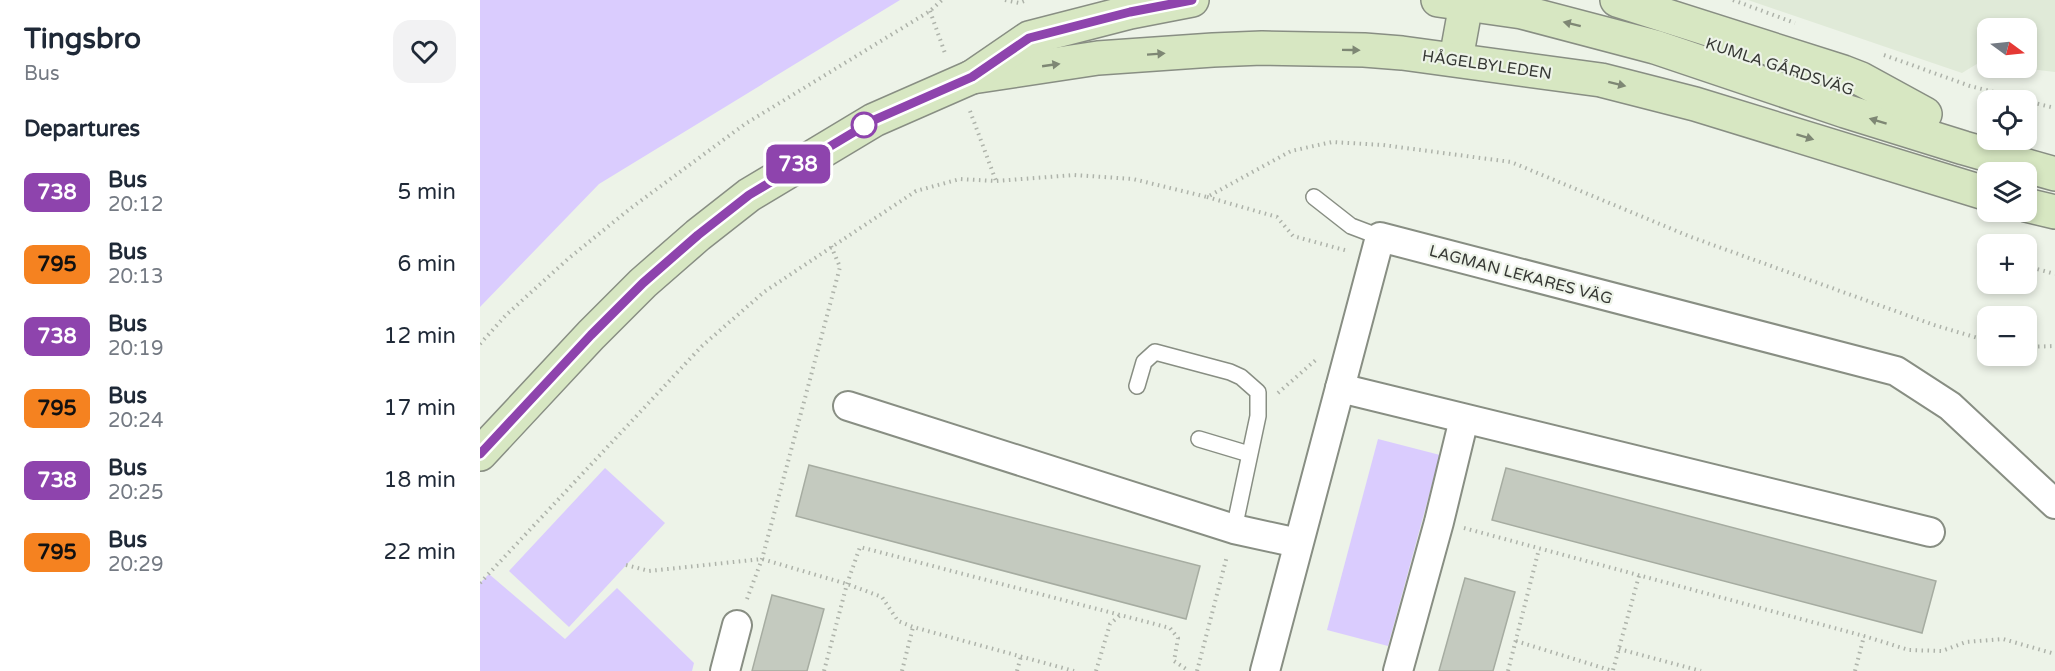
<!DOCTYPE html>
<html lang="en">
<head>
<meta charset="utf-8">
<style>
  :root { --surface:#fff; --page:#f2f2f3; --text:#1f2937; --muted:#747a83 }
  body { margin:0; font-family:"Varela Round",sans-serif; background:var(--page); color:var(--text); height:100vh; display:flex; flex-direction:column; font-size:22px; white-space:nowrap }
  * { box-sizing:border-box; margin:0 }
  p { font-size:20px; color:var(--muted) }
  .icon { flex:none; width:33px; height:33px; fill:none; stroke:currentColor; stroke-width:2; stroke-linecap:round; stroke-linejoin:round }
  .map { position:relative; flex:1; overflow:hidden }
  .drawer { display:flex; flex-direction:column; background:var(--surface); width:480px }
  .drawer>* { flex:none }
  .badge { padding:0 12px; border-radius:9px; font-size:21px; line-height:39px }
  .needle { width:39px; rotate:105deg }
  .controls { position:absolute; left:1497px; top:18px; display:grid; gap:12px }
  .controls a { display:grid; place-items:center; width:60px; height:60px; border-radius:12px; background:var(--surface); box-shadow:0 3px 9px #0003; font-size:30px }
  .map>.badge { position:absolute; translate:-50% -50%; box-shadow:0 0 0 3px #fff }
  h2 { padding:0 24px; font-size:22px; line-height:54px }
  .round { display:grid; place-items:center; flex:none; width:63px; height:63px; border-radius:18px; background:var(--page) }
  .overview { display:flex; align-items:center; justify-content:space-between; height:102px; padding:0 24px }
  h1 { font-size:28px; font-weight:700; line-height:45px }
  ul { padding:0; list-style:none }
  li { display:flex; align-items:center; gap:18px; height:72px; padding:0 24px }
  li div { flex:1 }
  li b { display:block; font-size:22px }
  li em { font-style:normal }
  li .badge { min-width:66px; font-weight:700; text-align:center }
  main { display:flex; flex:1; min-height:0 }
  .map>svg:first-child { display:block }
  .built { fill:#e0ead8 }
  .green { fill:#daccfe }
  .building { fill:#c4cabf; stroke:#a6aca1; stroke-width:1.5 }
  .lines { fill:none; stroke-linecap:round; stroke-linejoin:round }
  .lane-casing { stroke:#888e83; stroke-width:18 }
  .street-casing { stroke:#888e83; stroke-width:32 }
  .secondary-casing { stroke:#888e83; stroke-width:36 }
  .path { stroke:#aeb3aa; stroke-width:4; stroke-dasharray:1.5 4.5; stroke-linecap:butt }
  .lane { stroke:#fff; stroke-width:15 }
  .street { stroke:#fff; stroke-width:28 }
  .secondary { stroke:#d7e7c2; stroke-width:33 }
  .oneway { fill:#7e8774 }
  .line-casing { stroke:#fff; stroke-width:14 }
  .line { stroke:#8e44ad; stroke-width:9 }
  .stop-dot { fill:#fff; stroke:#8e44ad; stroke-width:3 }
  .labels { text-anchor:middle; stroke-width:4.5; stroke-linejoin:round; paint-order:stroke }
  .street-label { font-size:16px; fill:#363834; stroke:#edf3e8 }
</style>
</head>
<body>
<main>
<section class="drawer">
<div class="overview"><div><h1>Tingsbro</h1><p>Bus</p></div><a class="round"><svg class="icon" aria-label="heart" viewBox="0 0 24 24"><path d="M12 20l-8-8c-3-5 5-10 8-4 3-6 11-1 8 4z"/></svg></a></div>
<h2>Departures</h2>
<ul>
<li><span class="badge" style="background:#8e44ad;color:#fff">738</span><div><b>Bus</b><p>20:12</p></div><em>5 min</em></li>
<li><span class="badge" style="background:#f58220;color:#111">795</span><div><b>Bus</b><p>20:13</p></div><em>6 min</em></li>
<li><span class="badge" style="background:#8e44ad;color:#fff">738</span><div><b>Bus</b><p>20:19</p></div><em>12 min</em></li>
<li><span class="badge" style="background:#f58220;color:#111">795</span><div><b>Bus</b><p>20:24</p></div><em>17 min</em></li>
<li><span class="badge" style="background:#8e44ad;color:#fff">738</span><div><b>Bus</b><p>20:25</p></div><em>18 min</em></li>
<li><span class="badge" style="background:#f58220;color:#111">795</span><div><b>Bus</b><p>20:29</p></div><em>22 min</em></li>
</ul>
</section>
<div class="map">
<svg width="1575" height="671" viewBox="0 0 1575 671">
  <rect width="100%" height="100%" fill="#edf3e8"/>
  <!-- built -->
  <polygon class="built" points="1268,0 1575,0 1575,72 1541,68 1546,68 1546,28 1508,28 1507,63 1500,62 1482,73"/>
  <!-- green -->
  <g class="green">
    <polygon points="0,0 420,0 119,184 0,307"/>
    <polygon points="898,439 960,455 908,646 847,630"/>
    <polygon points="125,468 185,523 89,627 29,571"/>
    <polygon points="9,574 85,639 137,588 214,663 212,671 0,671 0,583"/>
  </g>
  <!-- building -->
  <g class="building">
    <polygon points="329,465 720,566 706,619 316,516"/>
    <polygon points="1026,468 1456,581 1442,633 1012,520"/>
    <polygon points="985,578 1035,592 1013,671 959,671"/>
    <polygon points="292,595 344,609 327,671 272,671"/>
  </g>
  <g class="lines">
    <defs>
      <g id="lane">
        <polyline points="834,197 871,226 900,237"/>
        <polyline points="657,386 664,362 675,352 750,372 761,377 778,392 778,416 754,529"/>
        <polyline points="719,439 769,454"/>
      </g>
      <g id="street">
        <polyline points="860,388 1450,532"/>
        <polyline points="368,406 754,529 818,543"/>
        <polyline points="245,671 257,625"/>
        <polyline points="785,671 900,237 1416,371 1470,406 1575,504"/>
        <polyline points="918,671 959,522 984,419"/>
      </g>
      <g id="secondary">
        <polyline points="958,0 1042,12 1175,47 1365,111 1484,148 1575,174"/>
        <polyline points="1137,0 1363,72 1381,79 1445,114"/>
        <polyline points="976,59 986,4 989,0"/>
        <polyline points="492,77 618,58 733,50 782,48 884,50 922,53 1121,80 1215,104 1508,194"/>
        <polyline points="1546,205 1575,212"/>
        <polyline points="0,454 111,335 163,283 218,235 269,195 394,120 492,77 549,38 650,12 712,0"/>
      </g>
    </defs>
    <!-- lane casing -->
    <use href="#lane" class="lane-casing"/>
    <!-- street casing -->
    <use href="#street" class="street-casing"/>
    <!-- secondary casing -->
    <use href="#secondary" class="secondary-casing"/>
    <!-- path -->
    <g class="path">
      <polyline points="525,0 539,3 547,0"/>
      <polyline points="1253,0 1315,23"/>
      <polyline points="450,11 466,56"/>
      <polyline points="1404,55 1490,86 1546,100"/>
      <polyline points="1546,101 1575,108"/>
      <polyline points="490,111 516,181"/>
      <polyline points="727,197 797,217 813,236 868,251"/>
      <polyline points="1534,244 1536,238"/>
      <polyline points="1546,266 1575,274"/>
      <polyline points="0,344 26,315 89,258 151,208 265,124 450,11 462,0"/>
      <polyline points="1546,347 1575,346"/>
      <polyline points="798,393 838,358"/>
      <polyline points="984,528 1384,636 1429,650 1462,651 1486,642 1523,639 1575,654"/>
      <polyline points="146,565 169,571 282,559 367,584 402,597 418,621 433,627 594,671"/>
      <polyline points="0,583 222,346 284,292 436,191 480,179 516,181 594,175 653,179 727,197 811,151 852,142 903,145 1031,162 1211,237 1454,325 1508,341"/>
      <polyline points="267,599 282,559 360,267 351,246"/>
      <polyline points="1036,641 1133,671"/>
      <polyline points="1139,649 1221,671"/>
      <polyline points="1133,670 1159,576"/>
      <polyline points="344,671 367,584 380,547 690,628 698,638 694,661 709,671"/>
      <polyline points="422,671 433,627"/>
      <polyline points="537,671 541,656"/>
      <polyline points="616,671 630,624 640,615"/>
      <polyline points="717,671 747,556"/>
      <polyline points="1028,671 1059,549"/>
      <polyline points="1375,671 1384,636"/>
    </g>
    <!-- lane -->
    <use href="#lane" class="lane"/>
    <!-- street -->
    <use href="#street" class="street"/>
    <!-- secondary -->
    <use href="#secondary" class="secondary"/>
  </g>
  <!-- one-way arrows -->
  <defs><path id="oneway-solid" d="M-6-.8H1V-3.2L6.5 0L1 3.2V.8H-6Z" transform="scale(1.5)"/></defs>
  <g class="oneway">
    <use href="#oneway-solid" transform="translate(1092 24) rotate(-166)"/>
    <use href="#oneway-solid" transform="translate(871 50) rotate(1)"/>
    <use href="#oneway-solid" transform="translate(676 54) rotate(-4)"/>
    <use href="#oneway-solid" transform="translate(571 65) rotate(-8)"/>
    <use href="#oneway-solid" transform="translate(1137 84) rotate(14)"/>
    <use href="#oneway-solid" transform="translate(1398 121) rotate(-163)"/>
    <use href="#oneway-solid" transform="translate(1325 137) rotate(17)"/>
  </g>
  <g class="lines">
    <defs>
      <polyline id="line" points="0,454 111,335 163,283 218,235 269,195 394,120 492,77 549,38 650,12 712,0"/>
    </defs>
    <!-- line casing -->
    <use href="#line" class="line-casing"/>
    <!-- line -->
    <use href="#line" class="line"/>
  </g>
  <!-- markers -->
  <circle class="stop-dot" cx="384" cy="125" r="12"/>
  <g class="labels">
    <!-- street labels -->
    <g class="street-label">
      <text transform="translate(1007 64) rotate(8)" y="6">HÅGELBYLEDEN</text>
      <text transform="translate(1300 66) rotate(18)" y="6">KUMLA GÅRDSVÄG</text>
      <text transform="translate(1041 274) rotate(15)" y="6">LAGMAN LEKARES VÄG</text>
    </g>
  </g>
</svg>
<div class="controls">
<a><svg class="needle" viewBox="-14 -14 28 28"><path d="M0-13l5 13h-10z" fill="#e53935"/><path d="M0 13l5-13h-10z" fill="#747a83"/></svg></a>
<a><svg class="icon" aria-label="locate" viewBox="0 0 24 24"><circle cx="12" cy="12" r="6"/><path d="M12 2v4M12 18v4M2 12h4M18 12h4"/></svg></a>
<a><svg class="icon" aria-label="layers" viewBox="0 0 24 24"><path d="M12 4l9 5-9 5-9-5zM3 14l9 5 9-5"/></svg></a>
<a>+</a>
<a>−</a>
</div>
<b class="badge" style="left:318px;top:164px;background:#8e44ad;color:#fff">738</b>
</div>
</main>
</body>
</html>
